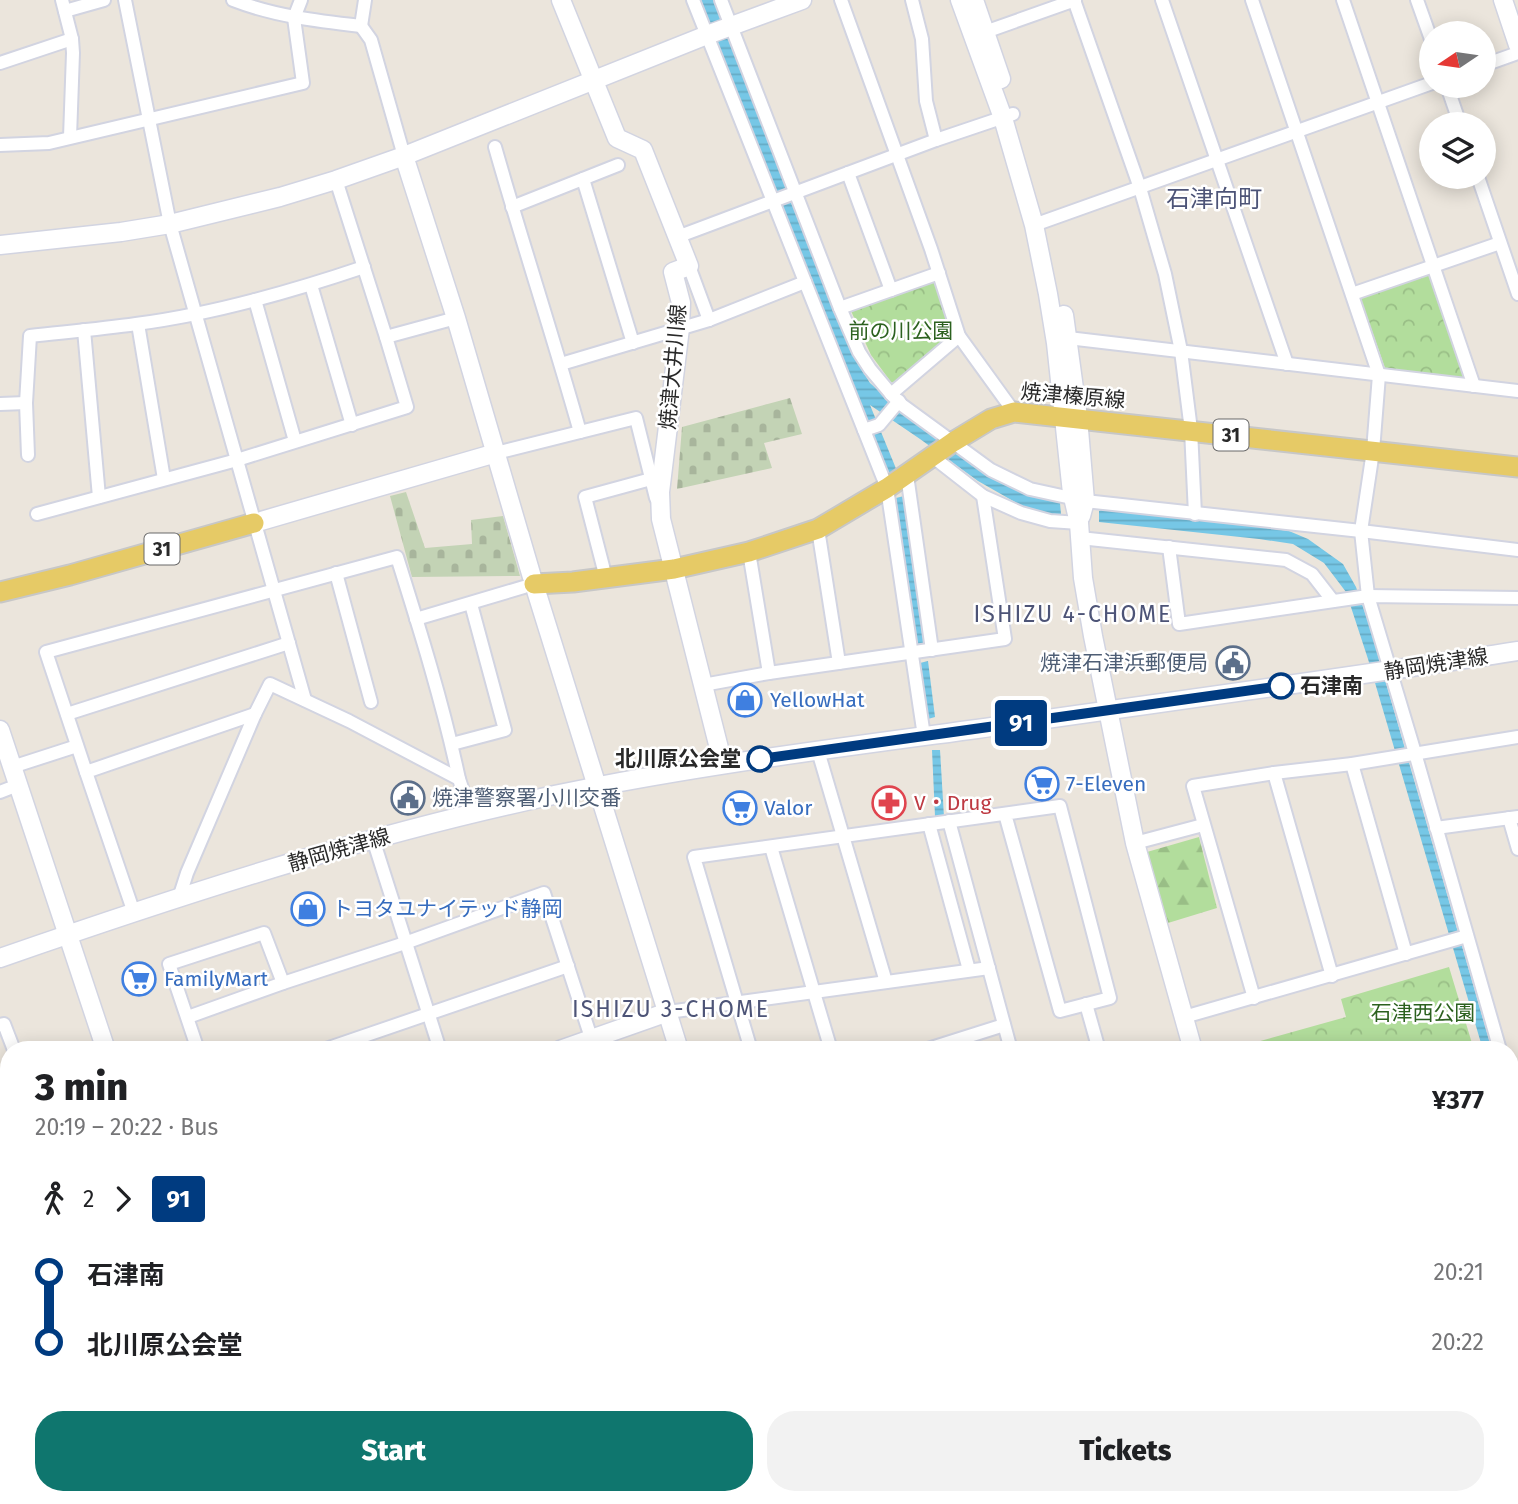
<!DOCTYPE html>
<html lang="en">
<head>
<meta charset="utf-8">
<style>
  :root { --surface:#fff; --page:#f2f2f2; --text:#202124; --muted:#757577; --accent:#0f766e }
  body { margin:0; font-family:"Fira Sans","Noto Sans JP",sans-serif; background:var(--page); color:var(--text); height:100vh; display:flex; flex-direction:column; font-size:26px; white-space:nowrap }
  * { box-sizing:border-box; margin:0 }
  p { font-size:23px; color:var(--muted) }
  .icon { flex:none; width:38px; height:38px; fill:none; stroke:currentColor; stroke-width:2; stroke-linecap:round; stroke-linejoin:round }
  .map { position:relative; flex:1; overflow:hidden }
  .drawer { position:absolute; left:0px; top:1041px; width:1519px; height:464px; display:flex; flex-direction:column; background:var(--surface); border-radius:28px 28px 0 0; box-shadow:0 4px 18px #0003 }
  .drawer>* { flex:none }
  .badge { padding:0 14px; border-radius:5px; font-size:24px; line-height:46px }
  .needle { width:46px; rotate:257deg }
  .tools { position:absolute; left:1419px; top:21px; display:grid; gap:14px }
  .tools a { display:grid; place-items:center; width:77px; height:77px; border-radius:50%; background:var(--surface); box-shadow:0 4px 18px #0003; font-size:35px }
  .map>.badge { position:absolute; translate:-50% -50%; box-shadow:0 0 0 4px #fff }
  .legs { display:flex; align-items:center; gap:10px; height:77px; padding:0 35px; font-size:23px }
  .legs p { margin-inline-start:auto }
  .summary { display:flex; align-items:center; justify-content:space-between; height:119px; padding:0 35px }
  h1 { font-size:38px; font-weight:800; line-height:52px }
  .primary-button { display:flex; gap:14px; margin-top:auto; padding:14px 35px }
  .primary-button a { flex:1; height:80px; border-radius:28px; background:var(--accent); color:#fff; font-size:28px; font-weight:800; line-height:80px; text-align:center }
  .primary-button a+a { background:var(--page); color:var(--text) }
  ul { padding:0 35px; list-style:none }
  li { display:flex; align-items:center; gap:24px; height:70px; font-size:26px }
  li i { display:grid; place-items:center; width:10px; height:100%; margin:0 9px; background:currentColor }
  li i::after { content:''; width:18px; height:18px; margin:-9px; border:5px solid; border-radius:50%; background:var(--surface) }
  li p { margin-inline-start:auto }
  li:first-child i { background:linear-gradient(#0000 50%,currentColor 0) }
  li:last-child i { background:linear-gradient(currentColor 50%,#0000 0) }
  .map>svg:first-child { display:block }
  .forest { fill:url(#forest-firs) }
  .cemetery { fill:url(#cemetery-stones) }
  .park { fill:url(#park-crowns) }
  .water { fill:url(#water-rules) }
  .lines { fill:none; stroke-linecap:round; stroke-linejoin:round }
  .street-casing { stroke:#d2d4e1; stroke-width:16 }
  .secondary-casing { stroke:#d2d4e1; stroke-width:21 }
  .primary-casing { stroke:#c7c7c7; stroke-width:23 }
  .street { stroke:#fff; stroke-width:12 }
  .secondary { stroke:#fff; stroke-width:18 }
  .primary { stroke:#e6ca66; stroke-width:19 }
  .line-1-casing { stroke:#fff; stroke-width:16 }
  .line-1 { stroke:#003b80; stroke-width:10 }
  .stop-1-dot { fill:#fff; stroke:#003b80; stroke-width:3.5 }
  .labels { text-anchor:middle; stroke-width:5; stroke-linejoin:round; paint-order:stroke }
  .shield { fill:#fff; stroke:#696969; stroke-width:2 }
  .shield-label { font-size:19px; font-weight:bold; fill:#292929 }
  .park-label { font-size:21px; fill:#2c611f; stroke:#fff }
  .street-label { font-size:21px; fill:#292929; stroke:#fff }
  .service-label { font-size:21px; fill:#4e5e75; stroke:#fff; text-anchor:end }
  .stop-label { font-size:21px; font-weight:bold; fill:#292929; stroke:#fff; text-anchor:start }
  .shop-label { font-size:21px; fill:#366cbe; stroke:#fff; text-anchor:start }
  .health-label { font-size:21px; fill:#be3a42; stroke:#fff; text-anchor:start }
  .neighbourhood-label { font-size:23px; letter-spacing:2px; fill:#4d5477; stroke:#fff }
  .quarter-label { font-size:24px; fill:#4d5477; stroke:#fff }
</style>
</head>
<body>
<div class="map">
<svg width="1518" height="1504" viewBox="0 0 1518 1504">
  <defs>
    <pattern id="forest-firs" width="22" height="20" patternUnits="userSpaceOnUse" patternTransform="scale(1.75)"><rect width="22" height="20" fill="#b2dd9c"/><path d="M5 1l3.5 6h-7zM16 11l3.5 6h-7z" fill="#99be86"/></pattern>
    <pattern id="cemetery-stones" width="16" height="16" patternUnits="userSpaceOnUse" patternTransform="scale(1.75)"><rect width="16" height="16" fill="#c3d3b5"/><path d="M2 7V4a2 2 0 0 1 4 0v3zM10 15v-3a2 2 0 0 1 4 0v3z" fill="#a8b59c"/></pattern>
    <pattern id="park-crowns" width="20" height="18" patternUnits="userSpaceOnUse" patternTransform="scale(1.75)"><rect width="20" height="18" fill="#b2dd9c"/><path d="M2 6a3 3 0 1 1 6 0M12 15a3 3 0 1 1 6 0" fill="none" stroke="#99be86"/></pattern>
    <pattern id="water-rules" width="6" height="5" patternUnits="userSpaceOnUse" patternTransform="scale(1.75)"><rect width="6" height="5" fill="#76c7e6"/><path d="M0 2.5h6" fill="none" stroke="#66abc5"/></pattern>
  </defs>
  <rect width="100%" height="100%" fill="#ebe5dc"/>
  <!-- forest -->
  <polygon class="forest" points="1199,837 1217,908 1168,923 1147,852"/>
  <!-- cemetery -->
  <g class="cemetery">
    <polygon points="790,398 802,434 764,443 772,468 677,489 682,427"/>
    <polygon points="406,492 425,548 472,544 471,520 503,516 520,576 412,577 390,496"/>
  </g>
  <!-- park -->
  <g class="park">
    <polygon points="1428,272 1468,379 1385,368 1360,297"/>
    <polygon points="933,281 937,284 953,335 896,383 891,382 871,355 851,311 855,308"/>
    <polygon points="1449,967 1474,1050 1228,1050 1346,1017 1341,999"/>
    <polygon points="1510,1169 1518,1195 1518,1406 1510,1408"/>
  </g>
  <!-- water -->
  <g class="water">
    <polygon points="701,0 716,0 795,207 858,364 870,383 910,419 978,469 1021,491 1060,503 1061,514 1057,516 1020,505 978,481 920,439 870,405 897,471 889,473 786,224"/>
    <polygon points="904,496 925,643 917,644 896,498"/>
    <polygon points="1103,509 1123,512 1185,517 1289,531 1308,539 1343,564 1356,587 1369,624 1492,1050 1483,1050 1368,659 1346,592 1324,563 1293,544 1259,539 1099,522 1099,511"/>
    <polygon points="928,661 935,717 928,719 920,663"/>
    <polygon points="932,750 940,750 944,817 935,816"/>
    <polygon points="1510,1111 1518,1137 1518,1166 1510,1141"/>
  </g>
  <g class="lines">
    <defs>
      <g id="street">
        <polyline points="62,0 72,39 73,53 70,137"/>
        <polyline points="125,0 170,224 305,700"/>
        <path d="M233 0C274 16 317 21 361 26L365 0"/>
        <polyline points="693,0 887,488 924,736"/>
        <polyline points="721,0 840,308 859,352 870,369 891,394 902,405 991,470 1030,489 1085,501 1361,531 1518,550"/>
        <polyline points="841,0 931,249 959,336 1014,412"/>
        <polyline points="912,0 922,39 926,101 936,140"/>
        <polyline points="1074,0 1140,188 1165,274 1181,351 1191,430 1195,514"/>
        <polyline points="1162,0 1287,364"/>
        <polyline points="1252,0 1379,375 1373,451 1361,531 1368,596 1415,753 1500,1050"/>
        <polyline points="1343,0 1474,386"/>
        <polyline points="1417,0 1432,42"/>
        <polyline points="65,11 104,0"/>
        <polyline points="361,26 371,40 404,156"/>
        <polyline points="985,32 1075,0"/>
        <polyline points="0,63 72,39"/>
        <polyline points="1484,65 1518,53"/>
        <polyline points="1447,86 1460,124"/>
        <polyline points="0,145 49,143 303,83 294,18 301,0"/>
        <path d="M495 147C522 242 553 336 580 432"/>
        <polyline points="848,173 891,290"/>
        <polyline points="1478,177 1518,294"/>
        <polyline points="583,179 633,343"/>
        <polyline points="512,207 618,165"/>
        <polyline points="1034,225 1432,83"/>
        <polyline points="677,237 936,140 1013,114"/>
        <polyline points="689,266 709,320"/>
        <polyline points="311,285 352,425"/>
        <polyline points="1352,294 1500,243"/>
        <polyline points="255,300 295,441"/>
        <polyline points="840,308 939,273"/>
        <polyline points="138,324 164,479"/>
        <polyline points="84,330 99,497"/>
        <polyline points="386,337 456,318"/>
        <polyline points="1068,338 1518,391"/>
        <polyline points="561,364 709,320 805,282"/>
        <polyline points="891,394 959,336"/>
        <polyline points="0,404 26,403"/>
        <polyline points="864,430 879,425 899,401"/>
        <polyline points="496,453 636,418 656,498"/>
        <path d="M28 455 26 403 30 336C66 332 101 329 136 324 214 314 290 292 364 267"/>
        <polyline points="933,457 983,496 1021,513 1050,521 1079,523"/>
        <polyline points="907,475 932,650"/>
        <polyline points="37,514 237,460 407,407 386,337 336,180"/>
        <polyline points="818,529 839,663"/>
        <polyline points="1080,538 1286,560 1312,574 1333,601"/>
        <polyline points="1169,547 1179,624 1368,596 1518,598"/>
        <polyline points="749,552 769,673"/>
        <polyline points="336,573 371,702"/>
        <polyline points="606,578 585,497 651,479"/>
        <polyline points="416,619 534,584"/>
        <polyline points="703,685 769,673 1005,639 983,496"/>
        <polyline points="67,714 289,643"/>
        <polyline points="452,744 505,730 471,604"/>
        <polyline points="818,751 886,982"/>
        <polyline points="1352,764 1406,954"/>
        <polyline points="12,767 77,746"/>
        <path d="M86 772 46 652 397 557C420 630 443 704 459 779"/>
        <polyline points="1274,773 1332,976"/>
        <polyline points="0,792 18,785"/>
        <polyline points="1509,818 1518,849"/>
        <polyline points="949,821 1011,1050"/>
        <polyline points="929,824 969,970"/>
        <polyline points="1436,828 1518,817"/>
        <polyline points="373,839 440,1050"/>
        <polyline points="1135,843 1203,825"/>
        <polyline points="771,847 831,1050"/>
        <polyline points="179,898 187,873 255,714 270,684 349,721 459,779 471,815"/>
        <polyline points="134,913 86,772 255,714"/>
        <polyline points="1254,998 1193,786 1274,773 1352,764 1518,737"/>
        <polyline points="1086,1004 1099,1050"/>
        <polyline points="668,1012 989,968"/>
        <polyline points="188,1017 283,983 405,943 544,893 595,1050"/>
        <polyline points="1184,1017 1467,936"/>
        <polyline points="0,1025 4,1024 14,1050"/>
        <polyline points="198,1050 169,964 264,933 283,983"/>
        <polyline points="323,1050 568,966"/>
        <polyline points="751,1050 694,857 1060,806 1110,998 1060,1011 1005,814"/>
        <polyline points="925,1050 1004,1025"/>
        <polyline points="0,1141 9,1189"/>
        <polyline points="0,1313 9,1310"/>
        <polyline points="0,1335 9,1345"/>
        <polyline points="0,1425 9,1435"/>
        <polyline points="195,1496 201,1504"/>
        <polyline points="349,1496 352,1504"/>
        <polyline points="425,1496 428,1504"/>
        <polyline points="730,1496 732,1504"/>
        <polyline points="890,1496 891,1497 897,1496"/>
        <polyline points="968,1496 970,1504"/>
        <polyline points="1135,1496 1137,1504"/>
        <polyline points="467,1504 512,1496"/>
      </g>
      <g id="secondary">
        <polyline points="561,0 617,138 643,150 689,266 673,272 681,303 680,328 660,492 661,519 723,764"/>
        <polyline points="960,0 1003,118 1034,225 1048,294 1056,343 1072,493 1079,523 1083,578 1093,636 1135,843 1193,1050"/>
        <polyline points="974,0 1001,79"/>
        <polyline points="1503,0 1518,45"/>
        <polyline points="404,156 456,318 534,584 679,1050"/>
        <polyline points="0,245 121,232 170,224 280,197 336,180 404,156 707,35 802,0"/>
        <polyline points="1064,315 1078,418 1085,501 1081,516"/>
        <polyline points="254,523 496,453"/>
        <polyline points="0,730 106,1050"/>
        <path d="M0 958C196 890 395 825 599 786 725 762 851 746 977 729 1158 703 1338 679 1518 651"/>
        <polyline points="560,1050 668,1012"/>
        <polyline points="1510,1084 1518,1111"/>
        <polyline points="1510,1420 1518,1418"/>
        <polyline points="258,1496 261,1504"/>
        <polyline points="814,1496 816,1504"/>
        <polyline points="1322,1496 1325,1504"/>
        <polyline points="1184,1504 1217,1496"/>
      </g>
      <g id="primary">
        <polyline points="534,584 573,582 674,569 749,552 818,529 887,488 953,442 991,419 1014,412 1518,467"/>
        <polyline points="0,592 70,575 254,523"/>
      </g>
    </defs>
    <!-- street casing -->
    <use href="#street" class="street-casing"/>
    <!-- secondary casing -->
    <use href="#secondary" class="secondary-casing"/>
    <!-- primary casing -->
    <use href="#primary" class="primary-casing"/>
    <!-- street -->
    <use href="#street" class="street"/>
    <!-- secondary -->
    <use href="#secondary" class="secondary"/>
    <!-- primary -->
    <use href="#primary" class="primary"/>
  </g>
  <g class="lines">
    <defs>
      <polyline id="line-1" points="760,759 1281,686"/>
    </defs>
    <!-- line-1 casing -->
    <use href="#line-1" class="line-1-casing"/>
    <!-- line-1 -->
    <use href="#line-1" class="line-1"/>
  </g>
  <!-- icons -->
  <defs>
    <symbol id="civic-ring" viewBox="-11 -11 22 22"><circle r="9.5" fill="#fff" stroke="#5c6f8a" stroke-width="1.5"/><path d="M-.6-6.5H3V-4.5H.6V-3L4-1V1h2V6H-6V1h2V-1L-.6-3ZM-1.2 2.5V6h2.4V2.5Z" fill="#5c6f8a"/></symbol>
    <symbol id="shop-ring" viewBox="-11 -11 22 22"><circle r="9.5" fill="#fff" stroke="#3f7fe0" stroke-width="1.5"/><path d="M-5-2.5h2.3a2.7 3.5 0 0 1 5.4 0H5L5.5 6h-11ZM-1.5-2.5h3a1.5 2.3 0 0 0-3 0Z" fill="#3f7fe0"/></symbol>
    <symbol id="supermarket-ring" viewBox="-11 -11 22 22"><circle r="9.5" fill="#fff" stroke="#3f7fe0" stroke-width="1.5"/><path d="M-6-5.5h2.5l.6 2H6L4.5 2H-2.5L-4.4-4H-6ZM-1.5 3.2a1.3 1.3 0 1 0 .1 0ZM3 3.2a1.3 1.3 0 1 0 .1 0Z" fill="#3f7fe0"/></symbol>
    <symbol id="pharmacy-ring" viewBox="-11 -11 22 22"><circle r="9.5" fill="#fff" stroke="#e0444e" stroke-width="1.5"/><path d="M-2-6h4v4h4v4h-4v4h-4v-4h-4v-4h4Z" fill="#e0444e"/></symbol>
  </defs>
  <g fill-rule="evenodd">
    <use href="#civic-ring" x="1214" y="644" width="38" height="38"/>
    <use href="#shop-ring" x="726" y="681" width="38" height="38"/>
    <use href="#supermarket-ring" x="1023" y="765" width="38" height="38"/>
    <use href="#civic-ring" x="389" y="779" width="38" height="38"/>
    <use href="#pharmacy-ring" x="870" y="784" width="38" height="38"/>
    <use href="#supermarket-ring" x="721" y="789" width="38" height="38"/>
    <use href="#shop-ring" x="289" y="890" width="38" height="38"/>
    <use href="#supermarket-ring" x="120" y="960" width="38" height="38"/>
  </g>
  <!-- markers -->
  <g class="stop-1-dot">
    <circle cx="1281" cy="686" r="12"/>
    <circle cx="760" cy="759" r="12"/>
  </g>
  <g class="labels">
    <!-- shield labels -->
    <g class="shield">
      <rect x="1213.5" y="419.5" width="35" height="31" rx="5"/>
      <rect x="144.5" y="533.5" width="35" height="31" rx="5"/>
    </g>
    <g class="shield-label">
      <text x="1231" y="442">31</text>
      <text x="162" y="556">31</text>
    </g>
    <!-- park labels -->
    <g class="park-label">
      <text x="901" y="338">前の川公園</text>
      <text x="1423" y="1020">石津西公園</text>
    </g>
    <!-- street labels -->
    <g class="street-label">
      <text transform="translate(673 367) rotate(-85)" y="7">焼津大井川線</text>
      <text transform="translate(1073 396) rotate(5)" y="7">焼津榛原線</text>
      <text transform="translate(1436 664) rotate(-9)" y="7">静岡焼津線</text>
      <text transform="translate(339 850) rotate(-16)" y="7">静岡焼津線</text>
    </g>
    <!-- service labels -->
    <g class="service-label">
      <text x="1208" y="670">焼津石津浜郵便局</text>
      <text x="432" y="805" text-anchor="start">焼津警察署小川交番</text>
    </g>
    <!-- stop labels -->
    <g class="stop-label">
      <text x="1300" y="693">石津南</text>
      <text x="741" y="766" text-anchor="end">北川原公会堂</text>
    </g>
    <!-- shop labels -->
    <g class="shop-label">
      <text x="770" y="707">YellowHat</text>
      <text x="1066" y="791">7-Eleven</text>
      <text x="764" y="815">Valor</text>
      <text x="332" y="916">トヨタユナイテッド静岡</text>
      <text x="164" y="986">FamilyMart</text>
    </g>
    <!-- health labels -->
    <g class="health-label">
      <text x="914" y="810">V・Drug</text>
    </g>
    <!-- neighbourhood labels -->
    <g class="neighbourhood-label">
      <text x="1073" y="622">ISHIZU 4-CHOME</text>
      <text x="671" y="1017">ISHIZU 3-CHOME</text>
    </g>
    <!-- quarter labels -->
    <g class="quarter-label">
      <text x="1214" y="207">石津向町</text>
    </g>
  </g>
</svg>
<div class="tools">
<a><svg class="needle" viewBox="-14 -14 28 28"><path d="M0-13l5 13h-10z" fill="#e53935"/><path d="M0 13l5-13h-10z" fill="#757577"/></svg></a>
<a><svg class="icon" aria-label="layers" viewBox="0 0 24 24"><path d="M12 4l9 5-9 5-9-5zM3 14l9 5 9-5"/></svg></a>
</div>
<b class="badge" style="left:1021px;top:723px;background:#003b80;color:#fff">91</b>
<section class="drawer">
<div class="summary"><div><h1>3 min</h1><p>20:19 – 20:22 · Bus</p></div><b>¥377</b></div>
<div class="legs"><svg class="icon" aria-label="walk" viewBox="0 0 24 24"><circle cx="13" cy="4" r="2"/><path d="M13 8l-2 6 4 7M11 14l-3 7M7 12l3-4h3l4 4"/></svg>2<svg class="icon" aria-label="forward" viewBox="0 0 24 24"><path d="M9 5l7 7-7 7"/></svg><b class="badge" style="background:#003b80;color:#fff">91</b></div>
<ul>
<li><i style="color:#003b80"></i><b>石津南</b><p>20:21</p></li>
<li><i style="color:#003b80"></i><b>北川原公会堂</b><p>20:22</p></li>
</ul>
<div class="primary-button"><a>Start</a><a>Tickets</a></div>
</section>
</div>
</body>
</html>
